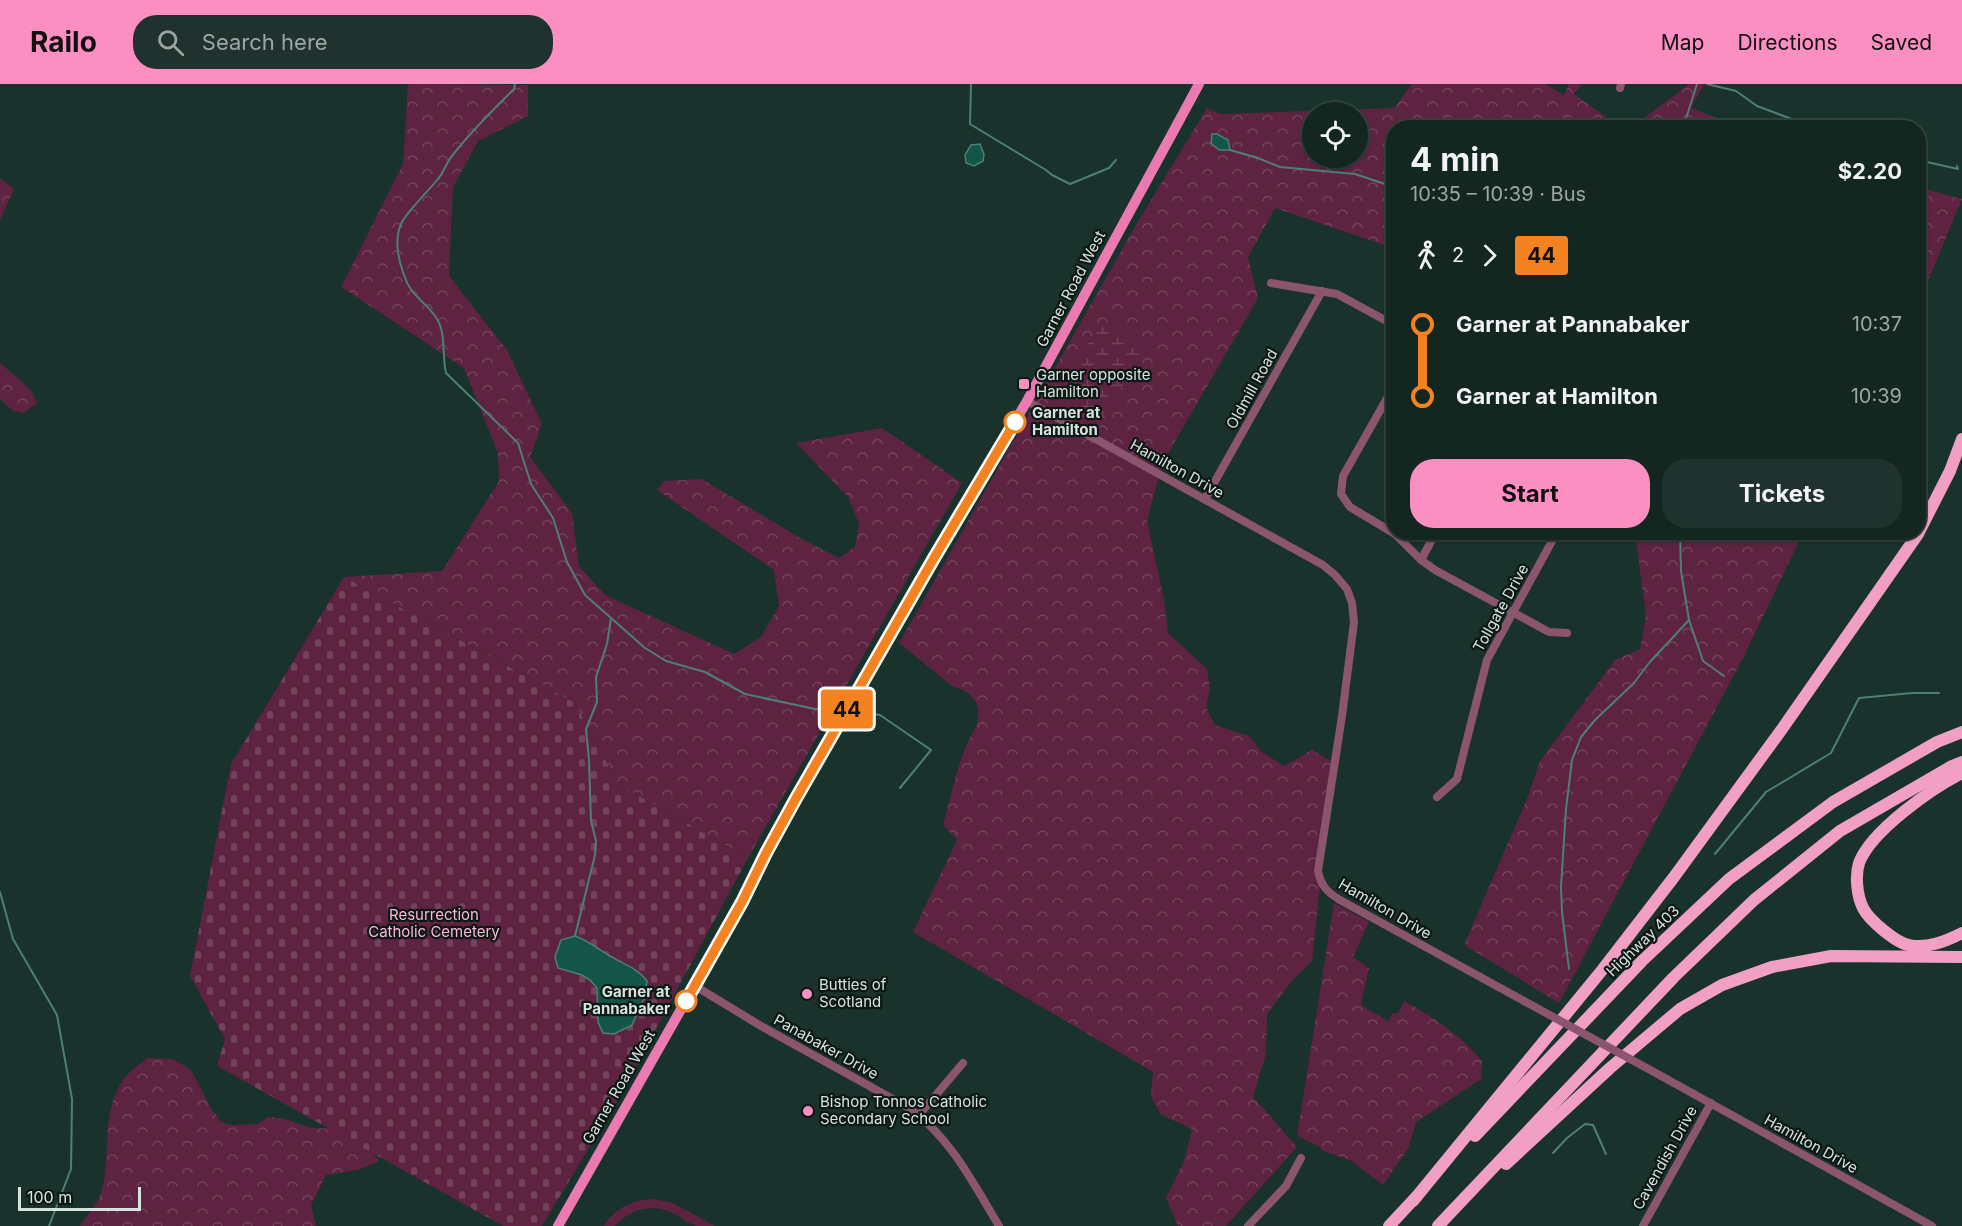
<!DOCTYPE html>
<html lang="en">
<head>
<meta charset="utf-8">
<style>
  :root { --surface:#132620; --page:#20322d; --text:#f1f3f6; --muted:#9da5a5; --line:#32433e; --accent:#fc8fc1 }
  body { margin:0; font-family:Inter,sans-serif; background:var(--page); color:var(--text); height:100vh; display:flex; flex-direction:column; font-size:22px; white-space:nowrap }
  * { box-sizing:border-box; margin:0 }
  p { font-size:20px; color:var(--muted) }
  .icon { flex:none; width:33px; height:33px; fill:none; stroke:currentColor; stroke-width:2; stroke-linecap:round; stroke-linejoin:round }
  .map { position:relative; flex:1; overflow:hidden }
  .side { position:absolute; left:1386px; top:36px; width:540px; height:420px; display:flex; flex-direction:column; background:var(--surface); border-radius:24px; box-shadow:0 2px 4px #0004,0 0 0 2px var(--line) }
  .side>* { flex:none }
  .badge { padding:0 12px; border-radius:4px; font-size:21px; line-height:39px }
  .buttons { position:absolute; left:1302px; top:18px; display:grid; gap:12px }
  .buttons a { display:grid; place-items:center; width:66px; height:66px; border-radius:50%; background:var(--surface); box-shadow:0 2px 4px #0004,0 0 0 2px var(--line); font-size:30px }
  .scale { position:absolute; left:18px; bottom:15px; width:123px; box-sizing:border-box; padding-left:6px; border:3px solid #d5e4df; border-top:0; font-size:16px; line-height:21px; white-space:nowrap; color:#d5e4df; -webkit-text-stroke:4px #0d1714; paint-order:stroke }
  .map>.badge { position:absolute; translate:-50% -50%; box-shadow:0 0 0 3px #fff }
  .legs { display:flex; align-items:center; gap:9px; height:66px; padding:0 24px; font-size:20px }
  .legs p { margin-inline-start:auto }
  .head { display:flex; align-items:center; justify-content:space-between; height:102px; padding:0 24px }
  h1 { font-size:33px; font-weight:700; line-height:45px }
  .primary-button { display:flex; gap:12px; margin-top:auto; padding:12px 24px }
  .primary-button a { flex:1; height:69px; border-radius:24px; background:var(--accent); color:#111; font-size:24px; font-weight:700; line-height:69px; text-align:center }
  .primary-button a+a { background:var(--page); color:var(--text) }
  ul { padding:0 24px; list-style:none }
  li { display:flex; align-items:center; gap:21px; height:72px; font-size:22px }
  li i { display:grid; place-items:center; width:9px; height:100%; margin:0 8px; background:currentColor }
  li i::after { content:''; width:15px; height:15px; margin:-8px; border:4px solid; border-radius:50%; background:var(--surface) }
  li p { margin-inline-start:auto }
  li:first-child i { background:linear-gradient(#0000 50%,currentColor 0) }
  li:last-child i { background:linear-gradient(currentColor 50%,#0000 0) }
  header { display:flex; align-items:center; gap:36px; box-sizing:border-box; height:84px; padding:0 30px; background:var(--accent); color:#111 }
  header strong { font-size:28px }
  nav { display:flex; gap:33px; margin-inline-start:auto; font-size:21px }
  .search { width:420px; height:54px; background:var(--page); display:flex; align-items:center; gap:15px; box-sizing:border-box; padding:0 21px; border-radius:24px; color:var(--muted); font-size:22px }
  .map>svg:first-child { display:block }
  .green { fill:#5d2340 }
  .forest { fill:url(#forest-crowns); fill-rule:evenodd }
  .wetland { fill:url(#wetland-marsh) }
  .cemetery { fill:url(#cemetery-stones) }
  .water { fill:#135546; stroke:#4d8074; stroke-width:1.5 }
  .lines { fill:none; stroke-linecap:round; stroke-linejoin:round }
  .stream { stroke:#4d8074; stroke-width:2 }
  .minor { stroke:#8c556e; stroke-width:8 }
  .major { stroke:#ea7aaf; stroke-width:10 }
  .highway { stroke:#f1a0c4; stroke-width:12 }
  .minor-bridge { stroke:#8c556e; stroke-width:8 }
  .line-1-casing { stroke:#fff; stroke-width:14 }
  .line-1 { stroke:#f58220; stroke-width:9 }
  .poi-dot { fill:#fc8fc1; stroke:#0d1714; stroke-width:2 }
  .stop-1-dot { fill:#fff; stroke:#f58220; stroke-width:3 }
  .labels { text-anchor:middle; stroke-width:4.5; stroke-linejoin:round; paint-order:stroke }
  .street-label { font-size:15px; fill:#d5e4df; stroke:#0d1714 }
  .poi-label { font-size:15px; fill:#d5e4df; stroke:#0d1714; text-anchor:start }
  .stop-label { font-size:15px; font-weight:bold; fill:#d5e4df; stroke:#0d1714; text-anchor:start }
  .park-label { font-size:15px; fill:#feb8d6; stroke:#0d1714 }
</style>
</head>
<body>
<header>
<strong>Railo</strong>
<div class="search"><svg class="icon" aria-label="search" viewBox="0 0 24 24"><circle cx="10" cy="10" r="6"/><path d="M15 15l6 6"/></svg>Search here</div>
<nav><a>Map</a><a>Directions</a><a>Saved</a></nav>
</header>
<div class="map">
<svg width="1962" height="1142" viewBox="0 0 1962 1142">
  <defs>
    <pattern id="forest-crowns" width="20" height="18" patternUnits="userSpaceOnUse" patternTransform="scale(1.5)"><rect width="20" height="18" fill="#5d2340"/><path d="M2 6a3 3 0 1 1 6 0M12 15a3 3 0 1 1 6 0" fill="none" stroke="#73435b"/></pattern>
    <pattern id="wetland-marsh" width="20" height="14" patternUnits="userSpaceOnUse" patternTransform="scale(1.5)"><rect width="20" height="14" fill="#5d2340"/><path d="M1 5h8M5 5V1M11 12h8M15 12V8" fill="none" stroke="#73435b"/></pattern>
    <pattern id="cemetery-stones" width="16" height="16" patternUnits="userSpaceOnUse" patternTransform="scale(1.5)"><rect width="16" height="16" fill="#5d2340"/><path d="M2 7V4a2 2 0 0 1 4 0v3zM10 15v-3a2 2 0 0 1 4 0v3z" fill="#73435b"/></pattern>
  </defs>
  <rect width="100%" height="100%" fill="#19322b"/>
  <!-- green -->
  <path class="green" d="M654 1115 673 1119 715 1142C709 1142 702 1142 696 1142 689 1140 682 1134 675 1130 654 1119 631 1124 615 1142H604C615 1124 633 1115 654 1115Z"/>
  <!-- forest -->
  <g class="forest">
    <polygon points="408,0 528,1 528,32 478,57 453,103 449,192 507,266 542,340 530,373 572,429 579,482 605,511 734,570 761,553 779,522 774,486 657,406 664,397 702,395 800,454 839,474 855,463 859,440 848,413 796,359 882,344 962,399 748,774 618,700 575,619 344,493 442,487 499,397 498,369 464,284 341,203 403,80"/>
    <path d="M1412 0H1545L1564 11 1569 0H1582L1574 10 1616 40 1639 38 1689 0H1704L1691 24 1741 43 1394 44 1393 164 1275 124 1248 173 1258 214 1162 380 1147 437 1164 516 1168 549 1207 585 1210 604 1206 624 1215 641 1249 652 1262 668 1284 682 1312 666 1333 678 1312 877 1291 898 1267 930 1266 970 1253 1013 1297 1063 1226 1142H1178L1166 1114 1184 1077 1192 1045 1160 1030 1151 1012 1153 988 913 848 957 756 943 741C950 717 957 682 967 660 973 648 980 640 978 625 976 611 964 606 952 602L899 559 1137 139 1207 24 1220 30 1394 24ZM1312 28H1358V74H1312Z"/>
    <polygon points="0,94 14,105 0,136"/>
    <polygon points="1918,103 1962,115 1919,218 1918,218"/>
    <polygon points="0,279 30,305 37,319 24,329 13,327 0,315"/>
    <polygon points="1632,449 1803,449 1743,574 1559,919 1464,861 1527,715 1540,677 1615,576 1640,565 1646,532 1636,457"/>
    <path d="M1334 819 1369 838 1353 873 1369 884 1361 921 1388 937 1393 929H1398L1404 917C1433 933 1461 951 1482 977L1481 995 1416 1038 1408 1065 1383 1101 1350 1076 1323 1067 1318 1062 1297 1052Z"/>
    <path d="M147 974 173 975 191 986 212 1026 221 1038 233 1041 258 1040 268 1033 285 1035 311 1044 342 1045 362 1056 379 1077 358 1086 326 1091 311 1121 316 1142H80C87 1131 99 1118 102 1106 112 1067 99 1021 129 989 134 984 141 979 147 974Z"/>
  </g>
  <!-- wetland -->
  <polygon class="wetland" points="1101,236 1145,261 1102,338 1058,313"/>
  <!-- cemetery -->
  <polygon class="cemetery" points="344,493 575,619 618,700 748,774 615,1021 542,1142 503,1142 217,982 225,955 190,892 231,680"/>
  <!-- water -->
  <g class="water">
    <polygon points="1212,50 1217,50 1228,56 1230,66 1219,66 1211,59"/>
    <polygon points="980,60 984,70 983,77 974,82 966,79 965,71 971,61"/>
    <path d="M575 852C589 857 598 865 610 872 623 880 638 884 647 897L644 915 632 941 614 950 603 949 598 938 597 904 590 896 582 891 558 884 555 873 561 856Z"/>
  </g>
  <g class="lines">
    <!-- stream -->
    <g class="stream">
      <path d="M515 0 514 5C492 27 471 47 452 72 446 79 444 88 438 95 430 105 407 128 402 138 394 154 398 175 404 191 410 212 427 218 437 235 446 249 442 272 446 289L518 359 531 400 553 434 567 478 585 511 645 564 666 577 705 588 745 610 815 625H844"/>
      <polyline points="971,0 970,40 1046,86 1052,91 1070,100 1109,84 1116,76"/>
      <polyline points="1707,0 1736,7 1757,22 1816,44"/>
      <polyline points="1683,44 1697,0"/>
      <polyline points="1230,66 1258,74 1280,83 1355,90 1394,103"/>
      <polyline points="1918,76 1958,85 1957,82"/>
      <polyline points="1680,448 1681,487 1689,536 1703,577 1724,592"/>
      <polyline points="850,626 880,631 931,666 900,704"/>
      <polyline points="1715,770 1766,708 1831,669 1859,614 1912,609 1939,609"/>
      <polyline points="0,808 13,855 57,931 72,1015 71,1085 49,1142"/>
      <polyline points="575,852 595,771 596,757 591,737 589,676 586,645 597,618 596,593 607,560 611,534"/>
      <polyline points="1569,885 1562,828 1561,803 1566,725 1572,676 1581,653 1595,636 1634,599 1649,579 1689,536"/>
      <polyline points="1553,1069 1567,1054 1585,1040 1593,1041 1606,1070"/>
    </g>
    <!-- minor -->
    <g class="minor">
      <polyline points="1620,4 1621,0"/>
      <polyline points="1271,199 1337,210 1394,241"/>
      <polyline points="1394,302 1343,392 1341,410 1350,423 1395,450 1421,476 1435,486 1549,548 1567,549"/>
      <path d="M1027 317 1323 481 1335 491 1347 505 1352 519 1354 538 1342 632 1318 787C1321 802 1327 808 1340 816L1524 917"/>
      <polyline points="1205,415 1322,207"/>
      <polyline points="1421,476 1436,448"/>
      <polyline points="1437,713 1457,695 1487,576 1557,448"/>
      <path d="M695 902 761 942 909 1024C951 1054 973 1099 999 1142"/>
      <polyline points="1654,988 1932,1142"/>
      <polyline points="919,1031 963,979"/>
      <polyline points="1248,1142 1286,1102 1301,1074"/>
      <polyline points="1643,1142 1711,1019"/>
    </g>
    <!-- major -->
    <polyline class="major" points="558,1142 742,818 766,769 795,716 934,474 1027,317 1199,0"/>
    <!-- highway -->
    <g class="highway">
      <path d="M1962 689C1932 704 1871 747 1859 779 1855 792 1857 812 1863 824 1869 836 1896 859 1909 861 1927 865 1946 857 1962 849"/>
      <polyline points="1475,1052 1642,877 1729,795 1833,718 1937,658 1962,648"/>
      <polyline points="1506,1080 1610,984 1680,925 1722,901 1772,883 1831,872 1962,873"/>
      <polyline points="1413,1117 1603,885 1674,793 1782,645 1918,450 1950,387 1962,355"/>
      <polyline points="1389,1142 1417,1112"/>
      <polyline points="1438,1142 1674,893 1754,816 1840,747 1952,682 1962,678"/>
    </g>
    <!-- minor-bridge -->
    <polyline class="minor-bridge" points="1524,917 1654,988"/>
  </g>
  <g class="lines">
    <defs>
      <polyline id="line-1" points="686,917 742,818 766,769 795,716 934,474 1015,338"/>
    </defs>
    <!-- line-1 casing -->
    <use href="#line-1" class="line-1-casing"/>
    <!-- line-1 -->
    <use href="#line-1" class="line-1"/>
  </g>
  <!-- markers -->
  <g class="poi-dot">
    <rect x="1018" y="294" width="12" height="12" rx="3"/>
    <circle cx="807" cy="910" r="6"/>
    <circle cx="808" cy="1027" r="6"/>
  </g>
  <g class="stop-1-dot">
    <circle cx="1015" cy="338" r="10"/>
    <circle cx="686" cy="917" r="10"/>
  </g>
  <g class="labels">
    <!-- street labels -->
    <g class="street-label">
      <text transform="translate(1071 205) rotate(-62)" y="5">Garner Road West</text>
      <text transform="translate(1252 305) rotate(-61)" y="5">Oldmill Road</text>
      <text transform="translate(1177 385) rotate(29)" y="5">Hamilton Drive</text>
      <text transform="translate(1501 524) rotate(-61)" y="5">Tollgate Drive</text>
      <text transform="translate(1385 825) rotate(30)" y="5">Hamilton Drive</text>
      <text transform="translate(1643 857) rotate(-44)" y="5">Highway 403</text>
      <text transform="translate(826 963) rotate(29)" y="5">Panabaker Drive</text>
      <text transform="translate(619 1003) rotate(-60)" y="5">Garner Road West</text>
      <text transform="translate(1811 1060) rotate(29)" y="5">Hamilton Drive</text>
      <text transform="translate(1665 1074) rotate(-61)" y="5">Cavendish Drive</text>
    </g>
    <!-- poi labels -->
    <g class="poi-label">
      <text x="1036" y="296">Garner opposite<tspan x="1036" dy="17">Hamilton</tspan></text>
      <text x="819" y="906">Butties of<tspan x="819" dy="17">Scotland</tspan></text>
      <text x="820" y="1023">Bishop Tonnos Catholic<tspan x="820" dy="17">Secondary School</tspan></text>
    </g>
    <!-- stop labels -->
    <g class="stop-label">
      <text x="1032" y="334">Garner at<tspan x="1032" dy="17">Hamilton</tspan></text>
      <text x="670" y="913" text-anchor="end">Garner at<tspan x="670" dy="17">Pannabaker</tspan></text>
    </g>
    <!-- park labels -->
    <g class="park-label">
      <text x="434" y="836">Resurrection<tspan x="434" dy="17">Catholic Cemetery</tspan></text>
    </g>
  </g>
</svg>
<div class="buttons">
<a><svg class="icon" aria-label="locate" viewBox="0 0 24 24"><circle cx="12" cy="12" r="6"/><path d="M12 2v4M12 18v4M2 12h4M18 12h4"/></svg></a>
</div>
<div class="scale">100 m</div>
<b class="badge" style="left:847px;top:625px;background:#f58220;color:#111">44</b>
<section class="side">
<div class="head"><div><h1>4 min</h1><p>10:35 – 10:39 · Bus</p></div><b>$2.20</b></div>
<div class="legs"><svg class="icon" aria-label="walk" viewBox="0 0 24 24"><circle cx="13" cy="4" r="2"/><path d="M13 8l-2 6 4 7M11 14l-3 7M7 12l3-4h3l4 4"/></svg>2<svg class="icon" aria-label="forward" viewBox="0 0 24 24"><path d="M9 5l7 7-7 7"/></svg><b class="badge" style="background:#f58220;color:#111">44</b></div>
<ul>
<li><i style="color:#f58220"></i><b>Garner at Pannabaker</b><p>10:37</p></li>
<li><i style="color:#f58220"></i><b>Garner at Hamilton</b><p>10:39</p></li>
</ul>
<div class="primary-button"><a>Start</a><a>Tickets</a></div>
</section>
</div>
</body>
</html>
